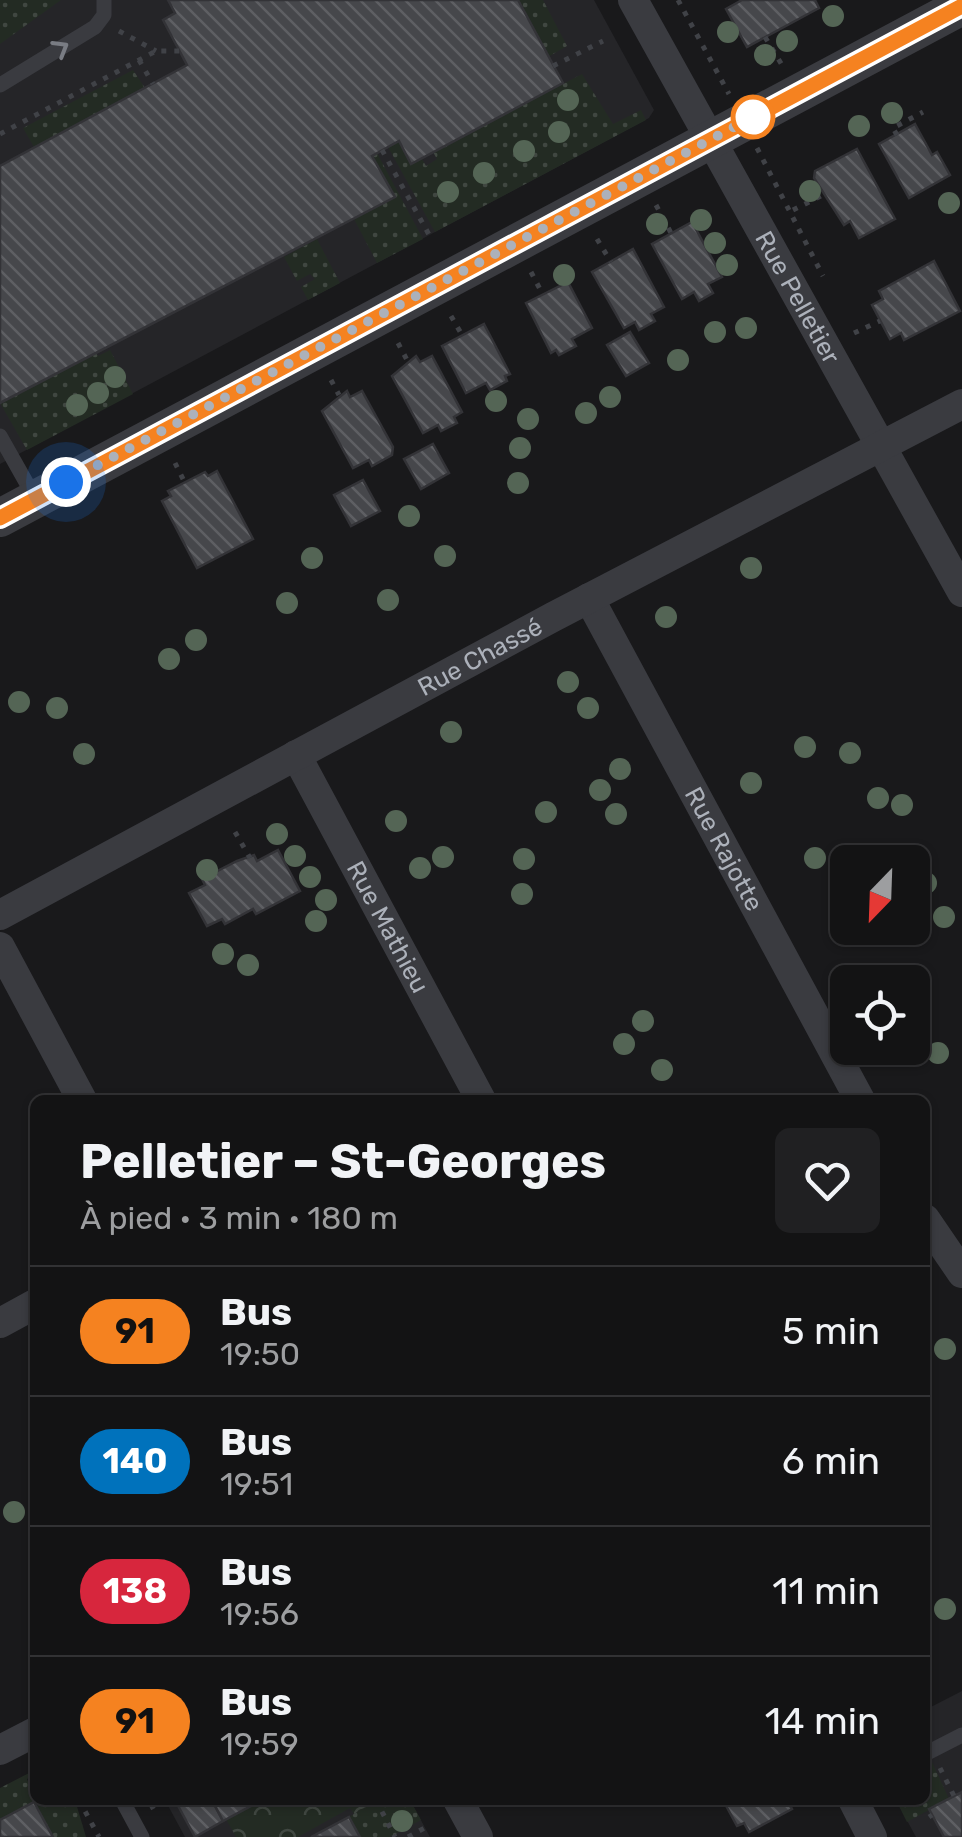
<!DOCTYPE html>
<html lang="fr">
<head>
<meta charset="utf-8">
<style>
  :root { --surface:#131314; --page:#202022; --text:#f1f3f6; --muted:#9d9ea0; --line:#323234 }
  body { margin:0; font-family:Rubik,sans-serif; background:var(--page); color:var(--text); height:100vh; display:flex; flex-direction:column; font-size:38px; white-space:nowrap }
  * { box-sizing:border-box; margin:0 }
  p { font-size:32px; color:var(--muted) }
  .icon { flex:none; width:55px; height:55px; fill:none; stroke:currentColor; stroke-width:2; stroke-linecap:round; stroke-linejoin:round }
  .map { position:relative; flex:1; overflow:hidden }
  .side { position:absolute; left:30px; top:1095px; width:900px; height:710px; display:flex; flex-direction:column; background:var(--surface); border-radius:15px; box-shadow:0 2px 8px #0004,0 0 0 2px var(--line) }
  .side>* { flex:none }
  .badge { padding:0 20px; border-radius:32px; font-size:35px; line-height:65px }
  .needle { width:65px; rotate:203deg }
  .tools { position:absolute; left:830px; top:845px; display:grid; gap:20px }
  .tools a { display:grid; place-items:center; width:100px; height:100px; border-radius:15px; background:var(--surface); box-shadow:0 2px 8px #0004,0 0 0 2px var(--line); font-size:50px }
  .you { position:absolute; width:50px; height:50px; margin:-25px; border:8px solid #fff; border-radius:50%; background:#1a73e8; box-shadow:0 0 0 15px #1a73e833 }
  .map>.badge { position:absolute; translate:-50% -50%; box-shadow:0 0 0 5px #fff }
  .round { display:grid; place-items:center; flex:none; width:105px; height:105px; border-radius:15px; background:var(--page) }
  .headline { display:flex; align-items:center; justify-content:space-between; height:170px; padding:0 50px }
  h1 { font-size:48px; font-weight:700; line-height:75px }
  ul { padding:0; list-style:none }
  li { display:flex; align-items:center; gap:30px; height:130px; padding:0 50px; border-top:2px solid var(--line) }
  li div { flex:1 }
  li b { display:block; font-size:38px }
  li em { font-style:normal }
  li .badge { min-width:110px; font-weight:700; text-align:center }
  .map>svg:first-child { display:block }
  .built { fill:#252528 }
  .grass { fill:url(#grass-dots) }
  .park { fill:url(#park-crowns) }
  .building { fill:url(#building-back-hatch); stroke:#333337; stroke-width:2.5 }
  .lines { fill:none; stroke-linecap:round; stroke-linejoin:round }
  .path { stroke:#404247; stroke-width:5; stroke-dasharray:5 8; stroke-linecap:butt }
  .service { stroke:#3a3b40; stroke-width:15 }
  .minor { stroke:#3a3b40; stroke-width:30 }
  .tertiary { stroke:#3a3b40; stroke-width:38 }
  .tree { fill:#546555 }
  .oneway { stroke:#797c83 }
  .line-casing { stroke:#fff; stroke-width:22 }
  .line { stroke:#f58220; stroke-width:15 }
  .walk { stroke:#acb1ba; stroke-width:10; stroke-dasharray:0 18 }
  .stop-dot { fill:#fff; stroke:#f58220; stroke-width:5 }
  .labels { text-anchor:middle; stroke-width:8; stroke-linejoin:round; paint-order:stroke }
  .street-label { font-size:25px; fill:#acb1ba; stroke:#141416 }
</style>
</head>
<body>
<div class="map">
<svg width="962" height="1837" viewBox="0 0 962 1837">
  <defs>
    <pattern id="grass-dots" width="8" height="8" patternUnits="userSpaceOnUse" patternTransform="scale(2.5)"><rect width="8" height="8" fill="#232b23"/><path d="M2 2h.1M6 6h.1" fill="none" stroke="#404741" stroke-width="1.8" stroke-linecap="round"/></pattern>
    <pattern id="park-crowns" width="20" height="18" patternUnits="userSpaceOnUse" patternTransform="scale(2.5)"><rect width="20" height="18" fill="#232b23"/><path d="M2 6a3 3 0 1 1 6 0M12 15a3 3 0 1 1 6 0" fill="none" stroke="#404741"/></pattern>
    <pattern id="building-back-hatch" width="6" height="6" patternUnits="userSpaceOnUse" patternTransform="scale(2.5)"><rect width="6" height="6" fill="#46474b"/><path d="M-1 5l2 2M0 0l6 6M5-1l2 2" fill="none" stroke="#5e5f63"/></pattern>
  </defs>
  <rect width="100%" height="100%" fill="#19191b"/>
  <!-- built -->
  <g class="built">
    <polygon points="0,0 594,0 654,110 649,118 0,464"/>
    <polygon points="962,1691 962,1837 916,1837 896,1800 925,1800 925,1710"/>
    <polygon points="165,1800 212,1800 223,1821 262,1800 410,1800 430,1837 185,1837"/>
  </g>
  <!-- grass -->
  <g class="grass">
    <polygon points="0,0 61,0 0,44"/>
    <polygon points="518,0 543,0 567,46 548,57"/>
    <polygon points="133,70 145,88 34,147 23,128"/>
    <polygon points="582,74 613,124 641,110 646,120 435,232 388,147 399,141 411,164 422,159 426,166 437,159 433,152"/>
    <polygon points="377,153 423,239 377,263 354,219 395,197 372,156"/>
    <polygon points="317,239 340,283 308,300 301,287 315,279 310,274 297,281 284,257"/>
    <polygon points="110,350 133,394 27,450 0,403 94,351 98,356"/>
    <polygon points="932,1762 949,1799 907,1822 896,1800 925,1800 925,1766"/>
    <polygon points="35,1770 35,1782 32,1776 27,1779 35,1800 46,1800 48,1805 52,1800 75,1800 86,1837 53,1837 34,1802 0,1820 0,1788"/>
    <polygon points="377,1800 410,1800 421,1820 390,1837 360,1837 349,1817"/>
  </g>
  <!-- park -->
  <polygon class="park" points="262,1800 377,1800 354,1814 350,1808 298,1837 236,1837 226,1819"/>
  <!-- building -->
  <g class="building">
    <polygon points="168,0 518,0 563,83 411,164 399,141 372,156 395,197 0,403 0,166 187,65 163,20 175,13"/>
    <polygon points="742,0 815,0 819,8 747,47 726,9"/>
    <polygon points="915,124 932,155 937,152 950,175 909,198 879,144"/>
    <polygon points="857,149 895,219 859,238 850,221 844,225 814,178 815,171"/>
    <polygon points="692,222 722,277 708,284 713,293 699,301 694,292 682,299 652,244"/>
    <polygon points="633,249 664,307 651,314 655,321 639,330 635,322 624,328 592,272"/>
    <polygon points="934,261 960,311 904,340 901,333 890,339 872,305 883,299 879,291"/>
    <polygon points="568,282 592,328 572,339 576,346 559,355 556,350 551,353 526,303"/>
    <polygon points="484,324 510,374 505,376 507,381 490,390 486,383 466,393 442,346"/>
    <polygon points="630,332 649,363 626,376 607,345"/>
    <polygon points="416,356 420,362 432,356 462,412 454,417 457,423 441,431 438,425 423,433 392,376"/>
    <polygon points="347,391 350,397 362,391 393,447 392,455 372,466 369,460 353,468 322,411"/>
    <polygon points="433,444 449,473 421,489 404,459"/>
    <polygon points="217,471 253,539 197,568 162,501 171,496 168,491 205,472 208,476"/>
    <polygon points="363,480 380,511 351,526 334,495"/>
    <polygon points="278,850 300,891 256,914 253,909 225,924 222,919 207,926 189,893 205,885 202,879 237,861 254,855 257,861"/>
    <polygon points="962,1792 962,1837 944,1837 929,1809"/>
    <polygon points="175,1800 212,1800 223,1821 195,1837"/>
    <polygon points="212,1800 262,1800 223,1821"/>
    <polygon points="723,1800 787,1800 792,1809 749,1832 744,1823 737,1826"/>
    <polygon points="34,1802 53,1837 0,1837 0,1820"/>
    <polygon points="349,1817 360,1837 311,1837"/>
  </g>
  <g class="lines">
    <!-- path -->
    <g class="path">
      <polyline points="678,0 729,94"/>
      <polyline points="119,31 156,51"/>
      <polyline points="765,37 782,65"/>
      <polyline points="139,60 153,84"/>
      <polyline points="553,66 603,41"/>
      <polyline points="0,134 156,51 179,51"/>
      <polyline points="897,135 893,128 923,112"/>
      <polyline points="757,148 823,276"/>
      <polyline points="382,150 432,240"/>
      <polyline points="656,205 671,233"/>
      <polyline points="793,210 823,195"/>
      <polyline points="597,239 611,262"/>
      <polyline points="531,272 543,295"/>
      <polyline points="451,316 462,335"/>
      <polyline points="854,333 880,321"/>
      <polyline points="398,343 407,360"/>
      <polyline points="331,380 339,395"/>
      <polyline points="175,463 185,483"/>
      <polyline points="235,832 250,858"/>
      <polyline points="940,1768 954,1796"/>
      <polyline points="79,1800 99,1837"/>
      <polyline points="376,1800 395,1837"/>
      <polyline points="150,1808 165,1800"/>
      <polyline points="929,1817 932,1815"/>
      <polyline points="408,1837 428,1826"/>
    </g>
    <!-- service -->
    <g class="service">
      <polyline points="0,85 95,27 104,15 104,0"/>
      <polyline points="0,436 35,498"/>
      <polyline points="925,1754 962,1735"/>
      <polyline points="122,1800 142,1837"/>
    </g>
    <!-- minor -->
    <g class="minor">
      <path id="s1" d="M633 0 962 592"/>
      <path id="s2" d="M589 598 860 1100"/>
      <path id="s3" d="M296 755 481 1100"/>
      <path id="s4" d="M0 915 553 617 962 404"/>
      <polyline points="0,947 82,1100"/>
      <polyline points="925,1219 962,1273"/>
      <polyline points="0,1323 35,1304"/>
      <polyline points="0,1750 35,1732"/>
      <polyline points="458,1800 478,1837"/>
      <polyline points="853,1800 872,1837"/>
    </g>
    <!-- tertiary -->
    <polyline class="tertiary" points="0,518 962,6"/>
  </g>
  <!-- trees -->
  <g class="tree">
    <circle cx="833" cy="16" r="11"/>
    <circle cx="728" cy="32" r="11"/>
    <circle cx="787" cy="41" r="11"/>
    <circle cx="765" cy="55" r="11"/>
    <circle cx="568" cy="100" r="11"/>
    <circle cx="892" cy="113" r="11"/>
    <circle cx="859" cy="126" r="11"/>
    <circle cx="559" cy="132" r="11"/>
    <circle cx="524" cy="151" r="11"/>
    <circle cx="484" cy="173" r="11"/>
    <circle cx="810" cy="191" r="11"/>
    <circle cx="448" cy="192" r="11"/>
    <circle cx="949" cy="203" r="11"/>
    <circle cx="701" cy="220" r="11"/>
    <circle cx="657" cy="224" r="11"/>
    <circle cx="715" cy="243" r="11"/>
    <circle cx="727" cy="265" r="11"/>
    <circle cx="564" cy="275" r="11"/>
    <circle cx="746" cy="328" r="11"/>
    <circle cx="715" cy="332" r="11"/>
    <circle cx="678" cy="360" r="11"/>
    <circle cx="115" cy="377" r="11"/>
    <circle cx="98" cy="393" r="11"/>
    <circle cx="610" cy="397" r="11"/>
    <circle cx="496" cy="401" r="11"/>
    <circle cx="77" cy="405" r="11"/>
    <circle cx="586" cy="413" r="11"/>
    <circle cx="528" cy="419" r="11"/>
    <circle cx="520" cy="448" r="11"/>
    <circle cx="518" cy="483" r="11"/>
    <circle cx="409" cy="516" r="11"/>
    <circle cx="445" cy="556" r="11"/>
    <circle cx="312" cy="558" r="11"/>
    <circle cx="751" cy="568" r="11"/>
    <circle cx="388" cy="600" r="11"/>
    <circle cx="287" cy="603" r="11"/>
    <circle cx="666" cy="617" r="11"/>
    <circle cx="196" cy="640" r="11"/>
    <circle cx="169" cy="659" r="11"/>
    <circle cx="568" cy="682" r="11"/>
    <circle cx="19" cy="702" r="11"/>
    <circle cx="57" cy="708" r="11"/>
    <circle cx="588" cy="708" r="11"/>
    <circle cx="451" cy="732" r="11"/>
    <circle cx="805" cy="747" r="11"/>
    <circle cx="850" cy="753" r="11"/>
    <circle cx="84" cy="754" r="11"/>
    <circle cx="620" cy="769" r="11"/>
    <circle cx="751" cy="783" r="11"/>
    <circle cx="600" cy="790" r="11"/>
    <circle cx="878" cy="798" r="11"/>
    <circle cx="902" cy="805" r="11"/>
    <circle cx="546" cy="812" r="11"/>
    <circle cx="616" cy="814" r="11"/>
    <circle cx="396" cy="821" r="11"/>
    <circle cx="277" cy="834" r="11"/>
    <circle cx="295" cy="856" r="11"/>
    <circle cx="443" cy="857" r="11"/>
    <circle cx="815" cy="858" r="11"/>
    <circle cx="524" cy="859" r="11"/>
    <circle cx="420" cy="868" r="11"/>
    <circle cx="207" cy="870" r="11"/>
    <circle cx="310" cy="877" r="11"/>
    <circle cx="926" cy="883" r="11"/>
    <circle cx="522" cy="894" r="11"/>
    <circle cx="326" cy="900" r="11"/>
    <circle cx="944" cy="917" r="11"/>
    <circle cx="316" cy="921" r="11"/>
    <circle cx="223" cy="954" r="11"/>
    <circle cx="248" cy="965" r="11"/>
    <circle cx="643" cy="1021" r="11"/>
    <circle cx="624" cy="1044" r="11"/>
    <circle cx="938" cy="1053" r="11"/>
    <circle cx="662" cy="1070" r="11"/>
    <circle cx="945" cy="1349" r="11"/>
    <circle cx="14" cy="1512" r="11"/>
    <circle cx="945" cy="1609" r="11"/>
    <circle cx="402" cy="1821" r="11"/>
  </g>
  <!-- one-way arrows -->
  <defs><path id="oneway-chevron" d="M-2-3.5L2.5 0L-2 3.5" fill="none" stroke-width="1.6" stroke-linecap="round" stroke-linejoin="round" transform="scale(2.5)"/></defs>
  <use class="oneway" href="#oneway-chevron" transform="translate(61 48) rotate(-31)"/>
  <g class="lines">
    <defs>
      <polyline id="line" points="0,518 962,6"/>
    </defs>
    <!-- line casing -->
    <use href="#line" class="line-casing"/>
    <!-- line -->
    <use href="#line" class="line"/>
    <!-- walk -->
    <polyline class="walk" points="66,482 753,117"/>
  </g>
  <!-- markers -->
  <circle class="stop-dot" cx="753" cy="117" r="20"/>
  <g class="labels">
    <!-- street labels -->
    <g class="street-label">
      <text dy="9" stroke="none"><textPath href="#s1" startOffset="340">Rue Pelletier</textPath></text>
      <text dy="9" stroke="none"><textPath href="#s4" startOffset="545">Rue Chassé</textPath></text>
      <text dy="9" stroke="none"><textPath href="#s2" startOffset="285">Rue Rajotte</textPath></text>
      <text dy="9" stroke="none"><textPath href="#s3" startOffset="195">Rue Mathieu</textPath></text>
    </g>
  </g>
</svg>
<div class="tools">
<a><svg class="needle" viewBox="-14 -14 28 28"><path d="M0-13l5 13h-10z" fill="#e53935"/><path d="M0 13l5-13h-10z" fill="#9d9ea0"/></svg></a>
<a><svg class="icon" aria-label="locate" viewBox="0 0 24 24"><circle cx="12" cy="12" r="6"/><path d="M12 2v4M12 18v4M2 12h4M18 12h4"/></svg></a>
</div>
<div class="you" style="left:66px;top:482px"></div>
<section class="side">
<div class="headline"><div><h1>Pelletier – St-Georges</h1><p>À pied · 3 min · 180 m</p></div><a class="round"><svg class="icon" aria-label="heart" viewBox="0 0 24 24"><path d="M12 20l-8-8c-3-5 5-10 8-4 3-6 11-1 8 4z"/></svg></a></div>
<ul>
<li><span class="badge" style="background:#f58220;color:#111">91</span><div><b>Bus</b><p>19:50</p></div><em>5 min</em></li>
<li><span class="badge" style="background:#0072bc;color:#fff">140</span><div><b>Bus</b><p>19:51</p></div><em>6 min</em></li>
<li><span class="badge" style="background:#d7263d;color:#fff">138</span><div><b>Bus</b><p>19:56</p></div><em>11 min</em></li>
<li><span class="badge" style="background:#f58220;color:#111">91</span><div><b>Bus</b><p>19:59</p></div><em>14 min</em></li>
</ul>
</section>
</div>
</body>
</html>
